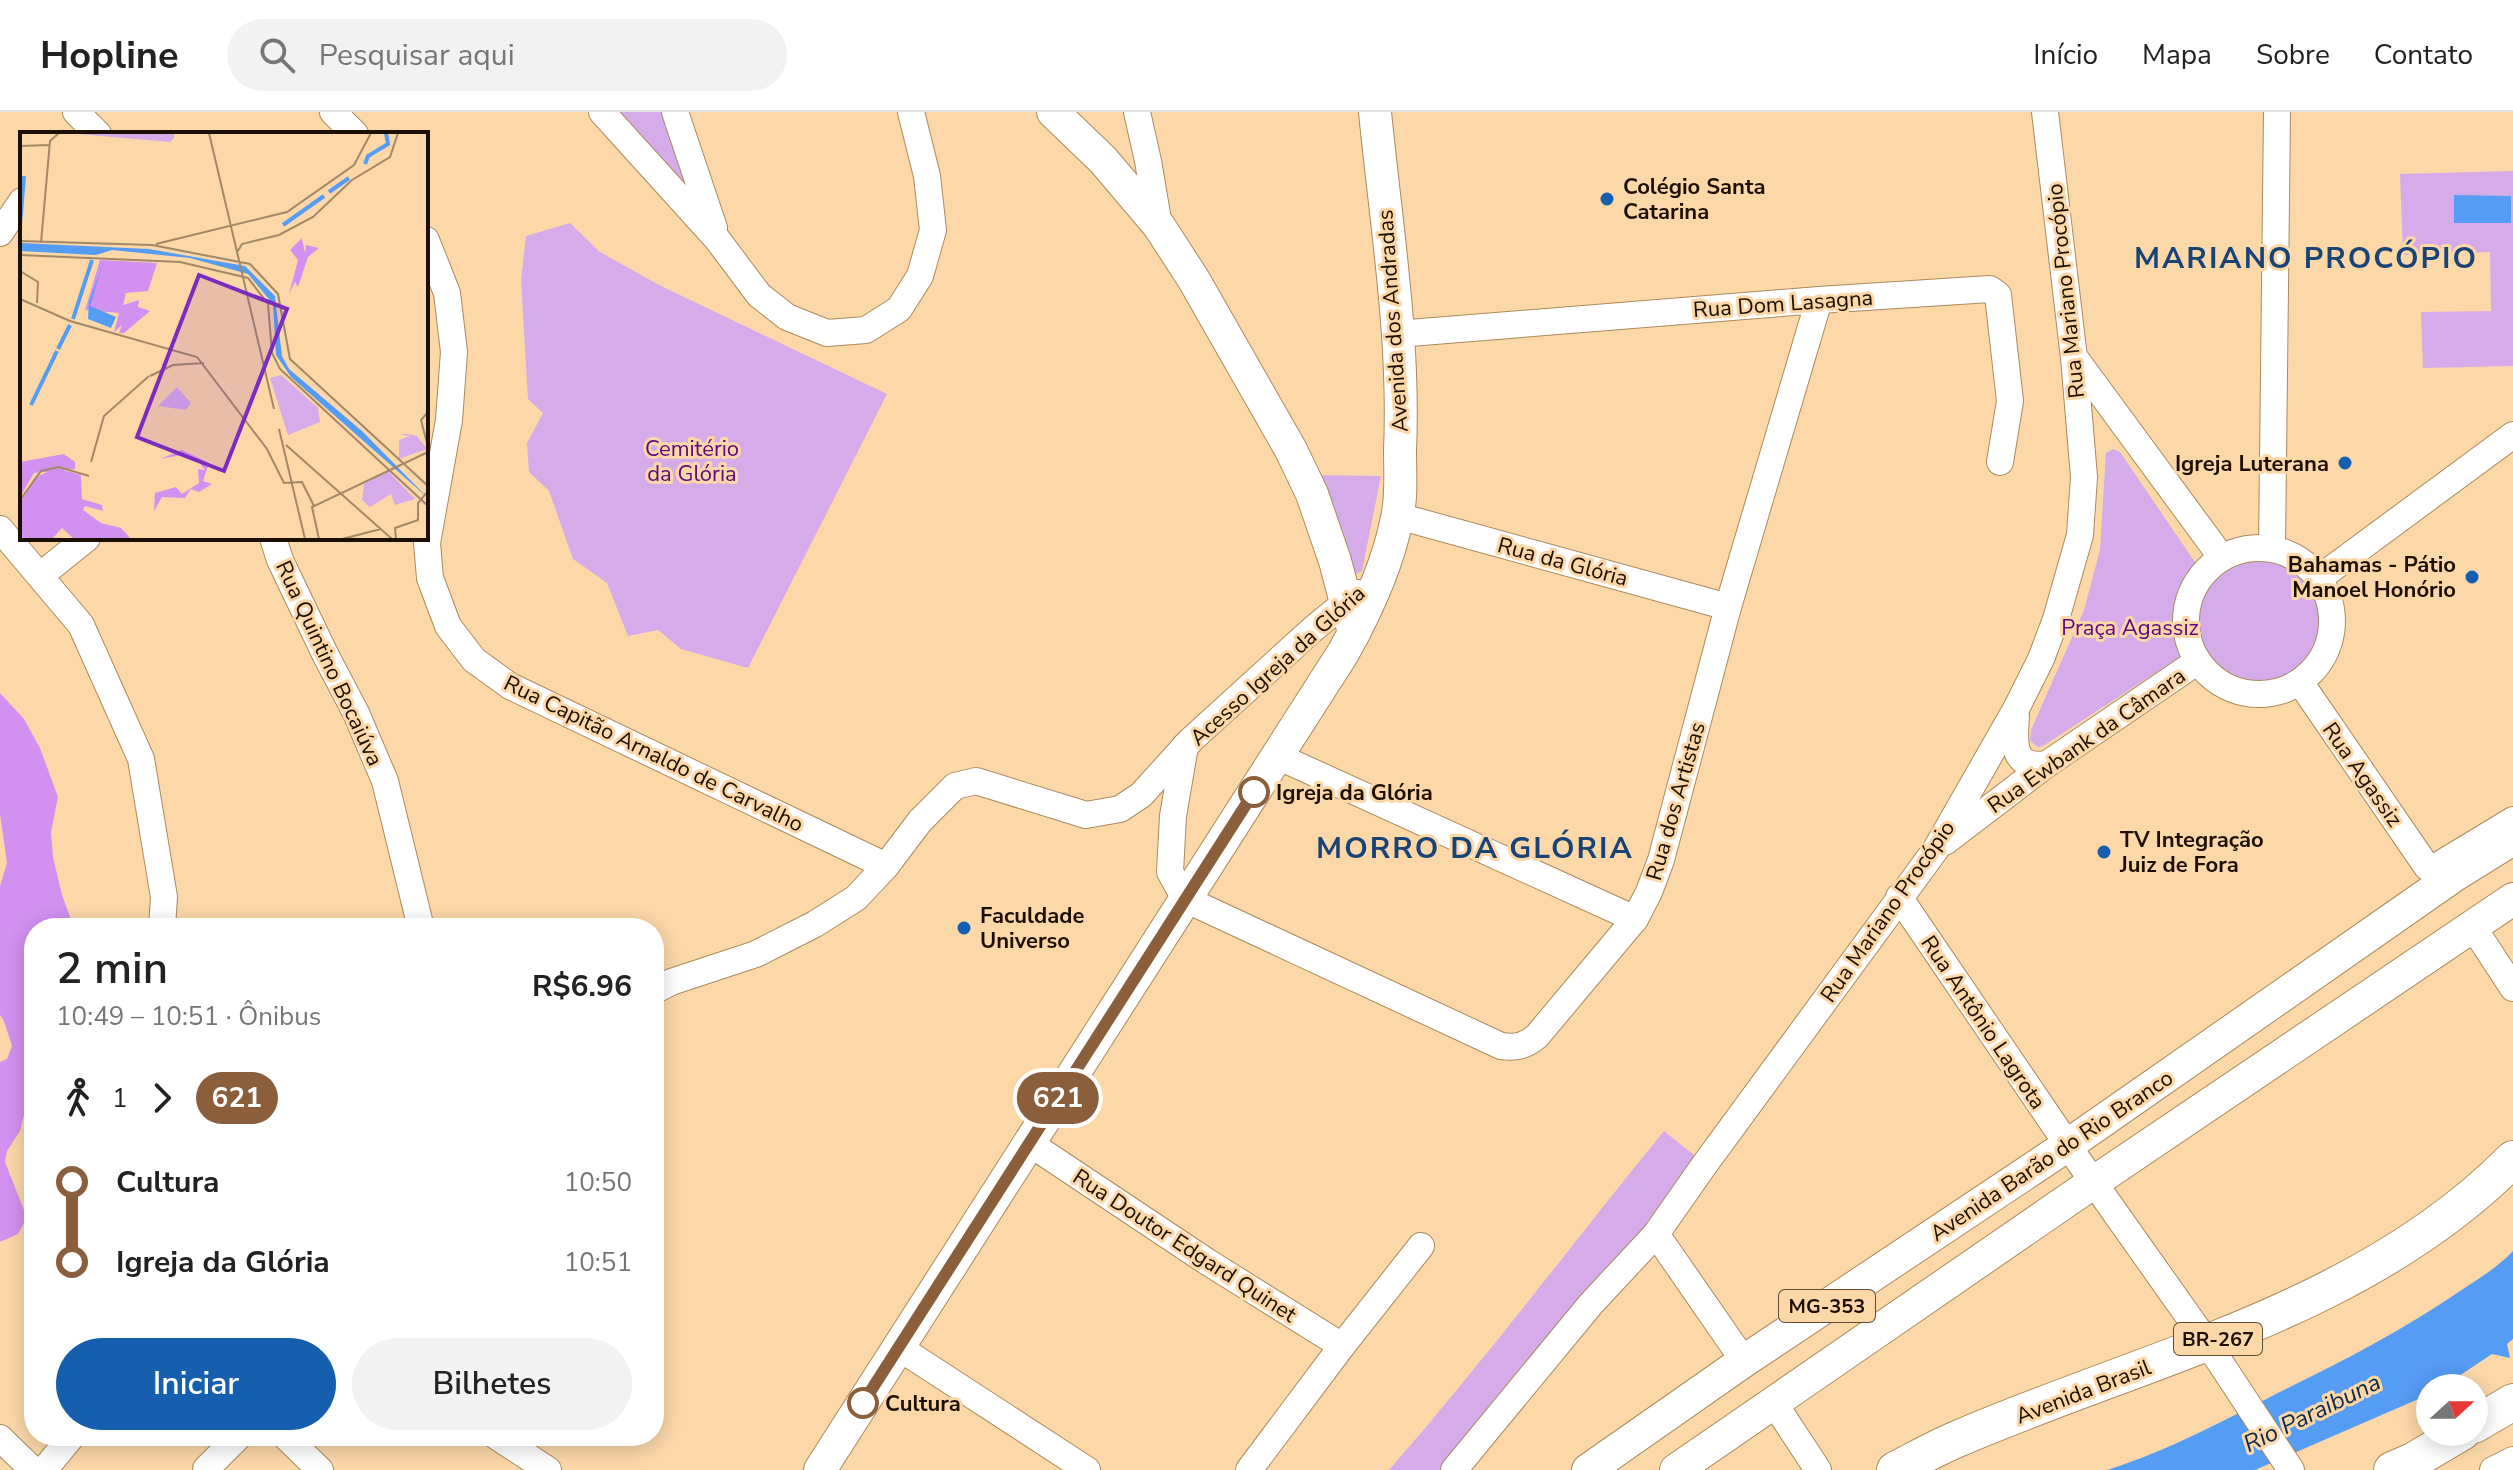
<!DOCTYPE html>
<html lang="pt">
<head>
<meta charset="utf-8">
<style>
  :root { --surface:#fff; --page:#f2f2f2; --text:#222; --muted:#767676; --line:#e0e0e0; --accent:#165fae }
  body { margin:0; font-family:"Nunito Sans",sans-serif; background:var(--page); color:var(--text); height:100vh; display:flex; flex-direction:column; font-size:30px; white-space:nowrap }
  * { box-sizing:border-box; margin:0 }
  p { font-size:26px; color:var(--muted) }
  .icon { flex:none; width:44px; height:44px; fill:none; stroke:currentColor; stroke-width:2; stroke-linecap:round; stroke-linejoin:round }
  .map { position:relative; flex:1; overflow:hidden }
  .panel { position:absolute; left:24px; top:806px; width:640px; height:528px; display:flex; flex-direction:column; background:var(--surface); border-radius:32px; box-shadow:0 4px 20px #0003 }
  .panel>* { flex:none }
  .badge { padding:0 16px; border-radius:26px; font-size:28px; line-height:52px }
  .needle { width:52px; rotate:69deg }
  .tools { position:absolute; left:2416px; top:1262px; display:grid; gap:16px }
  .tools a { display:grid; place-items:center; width:72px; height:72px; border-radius:50%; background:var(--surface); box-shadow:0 4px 20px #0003; font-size:40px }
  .map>.badge { position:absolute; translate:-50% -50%; box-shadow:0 0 0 4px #fff }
  .legs { display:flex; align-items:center; gap:12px; height:88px; padding:0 32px; font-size:26px }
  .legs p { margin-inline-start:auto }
  .summary { display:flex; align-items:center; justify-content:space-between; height:136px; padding:0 32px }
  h1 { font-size:44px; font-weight:600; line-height:60px }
  .cta { display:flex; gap:16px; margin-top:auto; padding:16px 32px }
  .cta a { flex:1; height:92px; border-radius:48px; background:var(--accent); color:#fff; font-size:32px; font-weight:600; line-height:92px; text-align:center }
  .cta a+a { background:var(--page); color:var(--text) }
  ul { padding:0 32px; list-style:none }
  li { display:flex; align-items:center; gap:28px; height:80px; font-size:30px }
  li i { display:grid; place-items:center; width:12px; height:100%; margin:0 10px; background:currentColor }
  li i::after { content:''; width:20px; height:20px; margin:-10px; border:6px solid; border-radius:50%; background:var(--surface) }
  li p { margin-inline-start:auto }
  li:first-child i { background:linear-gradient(#0000 50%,currentColor 0) }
  li:last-child i { background:linear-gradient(currentColor 50%,#0000 0) }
  header { display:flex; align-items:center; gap:48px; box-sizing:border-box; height:112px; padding:0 40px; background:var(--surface); border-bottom:2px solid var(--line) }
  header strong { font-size:38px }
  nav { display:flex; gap:44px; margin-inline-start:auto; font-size:28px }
  .search { width:560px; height:72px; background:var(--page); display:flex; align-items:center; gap:20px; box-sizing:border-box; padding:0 28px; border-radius:44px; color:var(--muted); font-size:30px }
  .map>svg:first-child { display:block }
  .green { fill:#d5ace9 }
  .forest { fill:#d291f0 }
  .water { fill:#559cf4 }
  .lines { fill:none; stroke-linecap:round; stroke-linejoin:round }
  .minor-casing { stroke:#ab8a5c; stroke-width:28 }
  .major-casing { stroke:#ab8a5c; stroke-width:34 }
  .highway-casing { stroke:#ab8a5c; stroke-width:38 }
  .minor { stroke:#fff; stroke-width:26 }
  .major { stroke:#fff; stroke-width:32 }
  .highway { stroke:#fff; stroke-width:36 }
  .line-1-casing { stroke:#fff; stroke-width:18 }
  .line-1 { stroke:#8b5e3c; stroke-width:12 }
  .poi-dot { fill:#165fae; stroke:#fcd8a9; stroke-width:3 }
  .stop-1-dot { fill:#fff; stroke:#8b5e3c; stroke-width:4 }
  .labels { text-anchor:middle; stroke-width:6; stroke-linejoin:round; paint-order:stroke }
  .shield { fill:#fcd8a9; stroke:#5f4b33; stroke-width:2 }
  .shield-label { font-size:20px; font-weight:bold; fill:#1c0f01 }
  .poi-label { font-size:22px; font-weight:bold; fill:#1c0f01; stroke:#fcd8a9; text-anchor:start }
  .street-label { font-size:22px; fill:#1c0f01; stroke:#fcd8a9 }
  .park-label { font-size:22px; fill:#620980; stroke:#fcd8a9 }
  .stop-label { font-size:22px; font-weight:bold; fill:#1c0f01; stroke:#fcd8a9; text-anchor:start }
  .water-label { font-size:24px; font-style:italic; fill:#0d2a4c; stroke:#fcd8a9 }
  .district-label { font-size:30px; font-weight:bold; letter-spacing:2px; fill:#184377; stroke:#fcd8a9 }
  .inset-river { fill:none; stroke:#559cf4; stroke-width:4 }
  .inset-road { fill:none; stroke:#a28866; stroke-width:2 }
  .view { fill:#7b2cbf; fill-opacity:0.15; stroke:#7b2cbf; stroke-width:4 }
  .inset-edge { fill:none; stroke:#1c0f01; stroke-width:4 }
</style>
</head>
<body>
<header>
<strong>Hopline</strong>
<div class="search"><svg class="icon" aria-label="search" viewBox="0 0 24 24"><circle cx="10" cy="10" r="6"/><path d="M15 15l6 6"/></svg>Pesquisar aqui</div>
<nav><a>Início</a><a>Mapa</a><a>Sobre</a><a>Contato</a></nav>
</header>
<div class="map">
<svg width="2513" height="1358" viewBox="0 0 2513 1358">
  <rect width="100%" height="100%" fill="#fcd8a9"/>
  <!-- green -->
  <g class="green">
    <polygon points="609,0 667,0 700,98"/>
    <polygon points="2513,59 2513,254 2423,256 2421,200 2491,199 2490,140 2403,143 2400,62"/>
    <polygon points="570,111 600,140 659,173 887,282 748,556 681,537 658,518 628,524 607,471 573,447 549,379 529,360 527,331 543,301 528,287 521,168 526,124"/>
    <path d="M2113 337 2120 340 2201 459 2189 477 2183 499C2189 486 2193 472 2203 461 2211 452 2222 446 2233 442 2309 413 2372 509 2315 567 2300 581 2281 592 2261 591 2226 590 2205 572 2188 543H2183L2043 634 2038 635 2030 629 2031 618 2084 498 2100 438 2106 341Z"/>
    <polygon points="1311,363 1381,364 1362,459 1354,463"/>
    <path d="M1664 1019 1705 1052 1454 1358H1389C1485 1248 1572 1132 1664 1019Z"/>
  </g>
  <!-- forest -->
  <polygon class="forest" points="0,581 24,607 40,636 58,685 51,720 53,745 62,783 74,816 34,816 34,963 20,1019 7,1039 5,1050 24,1098 24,1111 18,1122 0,1130 0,950 7,947 12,934 4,909 0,903 0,774 7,751 0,702"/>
  <!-- water -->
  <g class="water">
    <polygon points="2454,83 2511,84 2511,111 2454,111"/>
    <path d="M2513 1139V1227L2507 1232 2510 1246 2492 1242 2441 1276H2430V1282L2255 1358H2107C2171 1338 2230 1305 2290 1275 2349 1246 2406 1216 2460 1179 2478 1167 2498 1155 2513 1139Z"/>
  </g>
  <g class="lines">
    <defs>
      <g id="minor">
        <polyline points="76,0 98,22"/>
        <polyline points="333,0 355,22"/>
        <polyline points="602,0 717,127 759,183 787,205 827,221 866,218 899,197 920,164 933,118 927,64 911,0"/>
        <polyline points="675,0 714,116"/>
        <polyline points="1137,0 1148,49 1159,114"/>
        <polyline points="0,121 22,89"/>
        <polyline points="426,128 447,181 454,240 449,308 427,431 430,466 448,514 474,548 510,574 886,754"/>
        <polyline points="1397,222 1819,188 1990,177 1998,183 2010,289 2000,350"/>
        <polyline points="2075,246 2222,446"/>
        <polyline points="1398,404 1728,495"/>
        <polyline points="0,417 81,513 141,647 164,785 162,816"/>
        <polyline points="273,426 280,448 325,542 356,601 385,669 421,816"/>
        <polyline points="2272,436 2277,0"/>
        <circle cx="2259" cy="509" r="73"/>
        <polyline points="41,463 87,426"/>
        <polyline points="2318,467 2513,323"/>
        <polyline points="2300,570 2427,755 2437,754 2513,708"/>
        <path d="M2016 604C2014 629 2011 658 2047 652"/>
        <path d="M1185 634 1173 704 1170 760 1185 787 1501 934C1517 936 1525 934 1537 924L1635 807 1649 780 1661 748 1728 495 1819 188"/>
        <polyline points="1277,644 1635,807"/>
        <polyline points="1945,730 2047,652 2198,549"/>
        <polyline points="1899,785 2080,1051 2208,1232 2291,1358"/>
        <polyline points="2473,815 2513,876"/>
        <polyline points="654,879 671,870 756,842 815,812 856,786 886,754 920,709 955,674 976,669 1086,703 1120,697 1141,683 1191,628 1313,517 1357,481"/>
        <polyline points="1029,1031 1206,1149 1342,1234"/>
        <polyline points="1656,1122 1744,1249"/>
        <polyline points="898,1235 1087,1358"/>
        <polyline points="1774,1291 1818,1358"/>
        <polyline points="285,1324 320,1358"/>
        <polyline points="496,1324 548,1358"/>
        <polyline points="0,1326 33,1358"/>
        <polyline points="206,1357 239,1324"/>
        <polyline points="44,1358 72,1324"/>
        <polyline points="1249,1358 1342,1234 1421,1134"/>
        <polyline points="1454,1358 1590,1193 1656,1122 1705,1052 1936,737 2016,597 2041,547 2056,507 2080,423 2084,365 2074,246 2045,0"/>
        <polyline points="2493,1358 2513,1348"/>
      </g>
      <g id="major">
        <polyline points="1053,0 1103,48 1159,114 1194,168 1291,338 1312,382 1335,449 1354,521"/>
        <path d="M820 1358 1343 541C1366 500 1388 453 1397 406 1402 385 1400 361 1400 339 1405 226 1386 112 1375 0"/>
        <polyline points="1588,1358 1744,1249 2068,1033 2455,763 2513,727"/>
        <polyline points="1676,1358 2094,1070 2513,787"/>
      </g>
      <g id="highway">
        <polyline points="2474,1313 2513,1290"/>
        <path d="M1895 1358C1915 1348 1934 1337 1955 1328 2144 1246 2363 1199 2513 1047"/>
        <polyline points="2392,1358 2413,1349 2462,1320"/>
      </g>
    </defs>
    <!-- minor casing -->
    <use href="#minor" class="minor-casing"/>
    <!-- major casing -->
    <use href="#major" class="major-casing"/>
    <!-- highway casing -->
    <use href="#highway" class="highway-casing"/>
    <!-- minor -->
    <use href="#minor" class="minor"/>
    <!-- major -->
    <use href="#major" class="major"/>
    <!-- highway -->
    <use href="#highway" class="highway"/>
  </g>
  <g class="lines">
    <defs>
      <polyline id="line-1" points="863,1291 1254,680"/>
    </defs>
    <!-- line-1 casing -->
    <use href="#line-1" class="line-1-casing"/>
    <!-- line-1 -->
    <use href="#line-1" class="line-1"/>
  </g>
  <!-- markers -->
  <g class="poi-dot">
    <circle cx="1607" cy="87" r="8"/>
    <circle cx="2345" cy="351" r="8"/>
    <circle cx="2472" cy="465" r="8"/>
    <circle cx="2104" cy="740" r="8"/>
    <circle cx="964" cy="816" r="8"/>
  </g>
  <g class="stop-1-dot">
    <circle cx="1254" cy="680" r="14"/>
    <circle cx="863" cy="1291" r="14"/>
  </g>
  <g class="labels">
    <!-- shield labels -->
    <g class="shield">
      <rect x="1779" y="1178" width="96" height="32" rx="6"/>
      <rect x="2174" y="1211" width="88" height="32" rx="6"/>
    </g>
    <g class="shield-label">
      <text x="1827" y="1201">MG-353</text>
      <text x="2218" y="1234">BR-267</text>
    </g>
    <!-- poi labels -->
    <g class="poi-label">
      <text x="1623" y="82">Colégio Santa<tspan x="1623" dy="25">Catarina</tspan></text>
      <text x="2329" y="359" text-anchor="end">Igreja Luterana</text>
      <text x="2456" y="460" text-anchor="end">Bahamas - Pátio<tspan x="2456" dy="25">Manoel Honório</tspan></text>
      <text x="2120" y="735">TV Integração<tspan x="2120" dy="25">Juiz de Fora</tspan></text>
      <text x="980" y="811">Faculdade<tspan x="980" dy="25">Universo</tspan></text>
    </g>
    <!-- street labels -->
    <g class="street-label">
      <text transform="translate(2065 179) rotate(-96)" y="8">Rua Mariano Procópio</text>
      <text transform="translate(1783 191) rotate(-4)" y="8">Rua Dom Lasagna</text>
      <text transform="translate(1392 209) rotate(-94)" y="8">Avenida dos Andradas</text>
      <text transform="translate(1563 449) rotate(15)" y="8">Rua da Glória</text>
      <text transform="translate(330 551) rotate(65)" y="8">Rua Quintino Bocaiúva</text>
      <text transform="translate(1277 553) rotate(-42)" y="8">Acesso Igreja da Glória</text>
      <text transform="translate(2086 628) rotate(-35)" y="8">Rua Ewbank da Câmara</text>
      <text transform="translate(654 641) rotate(26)" y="8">Rua Capitão Arnaldo de Carvalho</text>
      <text transform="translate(2363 662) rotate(55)" y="8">Rua Agassiz</text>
      <text transform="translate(1675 689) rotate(-74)" y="8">Rua dos Artistas</text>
      <text transform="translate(1887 799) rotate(-55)" y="8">Rua Mariano Procópio</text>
      <text transform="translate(1984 910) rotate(56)" y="8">Rua Antônio Lagrota</text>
      <text transform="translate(2051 1043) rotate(-34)" y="8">Avenida Barão do Rio Branco</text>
      <text transform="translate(1185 1133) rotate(33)" y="8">Rua Doutor Edgard Quinet</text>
      <text transform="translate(2083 1279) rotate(-21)" y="8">Avenida Brasil</text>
    </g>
    <!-- park labels -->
    <g class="park-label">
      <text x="692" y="344">Cemitério<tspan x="692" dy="25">da Glória</tspan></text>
      <text x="2130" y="523">Praça Agassiz</text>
    </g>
    <!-- stop labels -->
    <g class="stop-label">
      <text x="1276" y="688">Igreja da Glória</text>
      <text x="885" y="1299">Cultura</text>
    </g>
    <!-- water labels -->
    <g class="water-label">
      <text transform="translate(2312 1301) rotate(-26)" y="8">Rio Paraibuna</text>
    </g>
    <!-- district labels -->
    <g class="district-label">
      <text x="2306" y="156">MARIANO PROCÓPIO</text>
      <text x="1475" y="746">MORRO DA GLÓRIA</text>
    </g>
  </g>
  <!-- overview -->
  <g transform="translate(20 20)">
    <rect width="408" height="408" fill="#fcd8a9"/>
    <path d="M46 1H154V6L150 10ZM261 243 298 276 300 290 268 303 250 246ZM157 255 171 271 166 278 138 274ZM379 302H388L397 304 407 317 379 327V308L390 304ZM368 339 395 367 375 373 371 362 350 375 342 368 344 352Z" fill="#d5ace9"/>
    <path d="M282 106 285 121 286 113 299 116 288 125 278 155 275 150 269 162 278 128 270 118ZM80 128 137 131 128 159 106 161 103 173 119 168 118 175 130 179 104 201H99L102 193 94 200 99 181 65 178ZM162 318 189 331 183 349 192 352 179 360 171 357 165 366 142 365 134 379 135 361 156 355 162 362 179 351 178 337 185 338 177 328 162 323 140 327ZM44 322 55 330V337L14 341 0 365V330ZM36 336 61 343 62 367 82 373 83 379 65 374 63 378 81 391 101 396 111 407H54L42 396 32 407H0V371L14 346Z" fill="#d291f0"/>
    <path d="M0 111 129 117 225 134 255 164 262 224 269 237 342 299 408 366 271 245 256 223 253 172 228 142 170 126 92 118 76 123 0 119ZM83 131 70 174 96 185 91 196 68 187 69 170Z" fill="#559cf4"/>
    <path class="inset-river" d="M345 32 348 24 368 12 366 1M309 60 329 46M0 93 4 44M263 93 304 64M53 187 72 128M38 217 50 193M11 273 37 219"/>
    <path class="inset-road" d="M189 1 254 277M0 14 29 13M0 109 132 113 230 132 258 162 270 227 408 354M21 111 30 9 39 1M136 112 267 80 334 33 351 1M218 119 222 112 259 103 293 85 332 48 370 25 378 1M0 123 160 130 228 146 248 172 252 221 260 237 408 374M0 139 18 150 17 171M0 167 50 189 177 225 247 317 264 351 282 350 294 374M130 244 153 233 184 231M408 280 401 288 408 315M259 297 285 407M266 313 372 407M71 330 84 284 129 244M0 368 21 339 39 335 69 344M299 407 292 375 408 320M322 407 361 397M376 407 375 396 398 388V371L408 359"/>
    <path class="view" d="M179 143 267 177 204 339 117 305Z"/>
    <rect width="408" height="408" class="inset-edge"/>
  </g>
</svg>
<div class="tools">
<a><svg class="needle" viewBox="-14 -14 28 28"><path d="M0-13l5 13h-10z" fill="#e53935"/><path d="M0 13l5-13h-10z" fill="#767676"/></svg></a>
</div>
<b class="badge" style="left:1058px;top:986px;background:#8b5e3c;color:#fff">621</b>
<section class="panel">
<div class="summary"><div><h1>2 min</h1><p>10:49 – 10:51 · Ônibus</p></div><b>R$6.96</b></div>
<div class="legs"><svg class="icon" aria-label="walk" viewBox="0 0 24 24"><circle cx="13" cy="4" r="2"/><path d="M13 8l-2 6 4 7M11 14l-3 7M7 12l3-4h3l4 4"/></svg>1<svg class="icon" aria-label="forward" viewBox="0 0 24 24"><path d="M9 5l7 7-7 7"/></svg><b class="badge" style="background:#8b5e3c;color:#fff">621</b></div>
<ul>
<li><i style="color:#8b5e3c"></i><b>Cultura</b><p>10:50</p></li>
<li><i style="color:#8b5e3c"></i><b>Igreja da Glória</b><p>10:51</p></li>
</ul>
<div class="cta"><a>Iniciar</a><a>Bilhetes</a></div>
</section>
</div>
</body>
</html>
